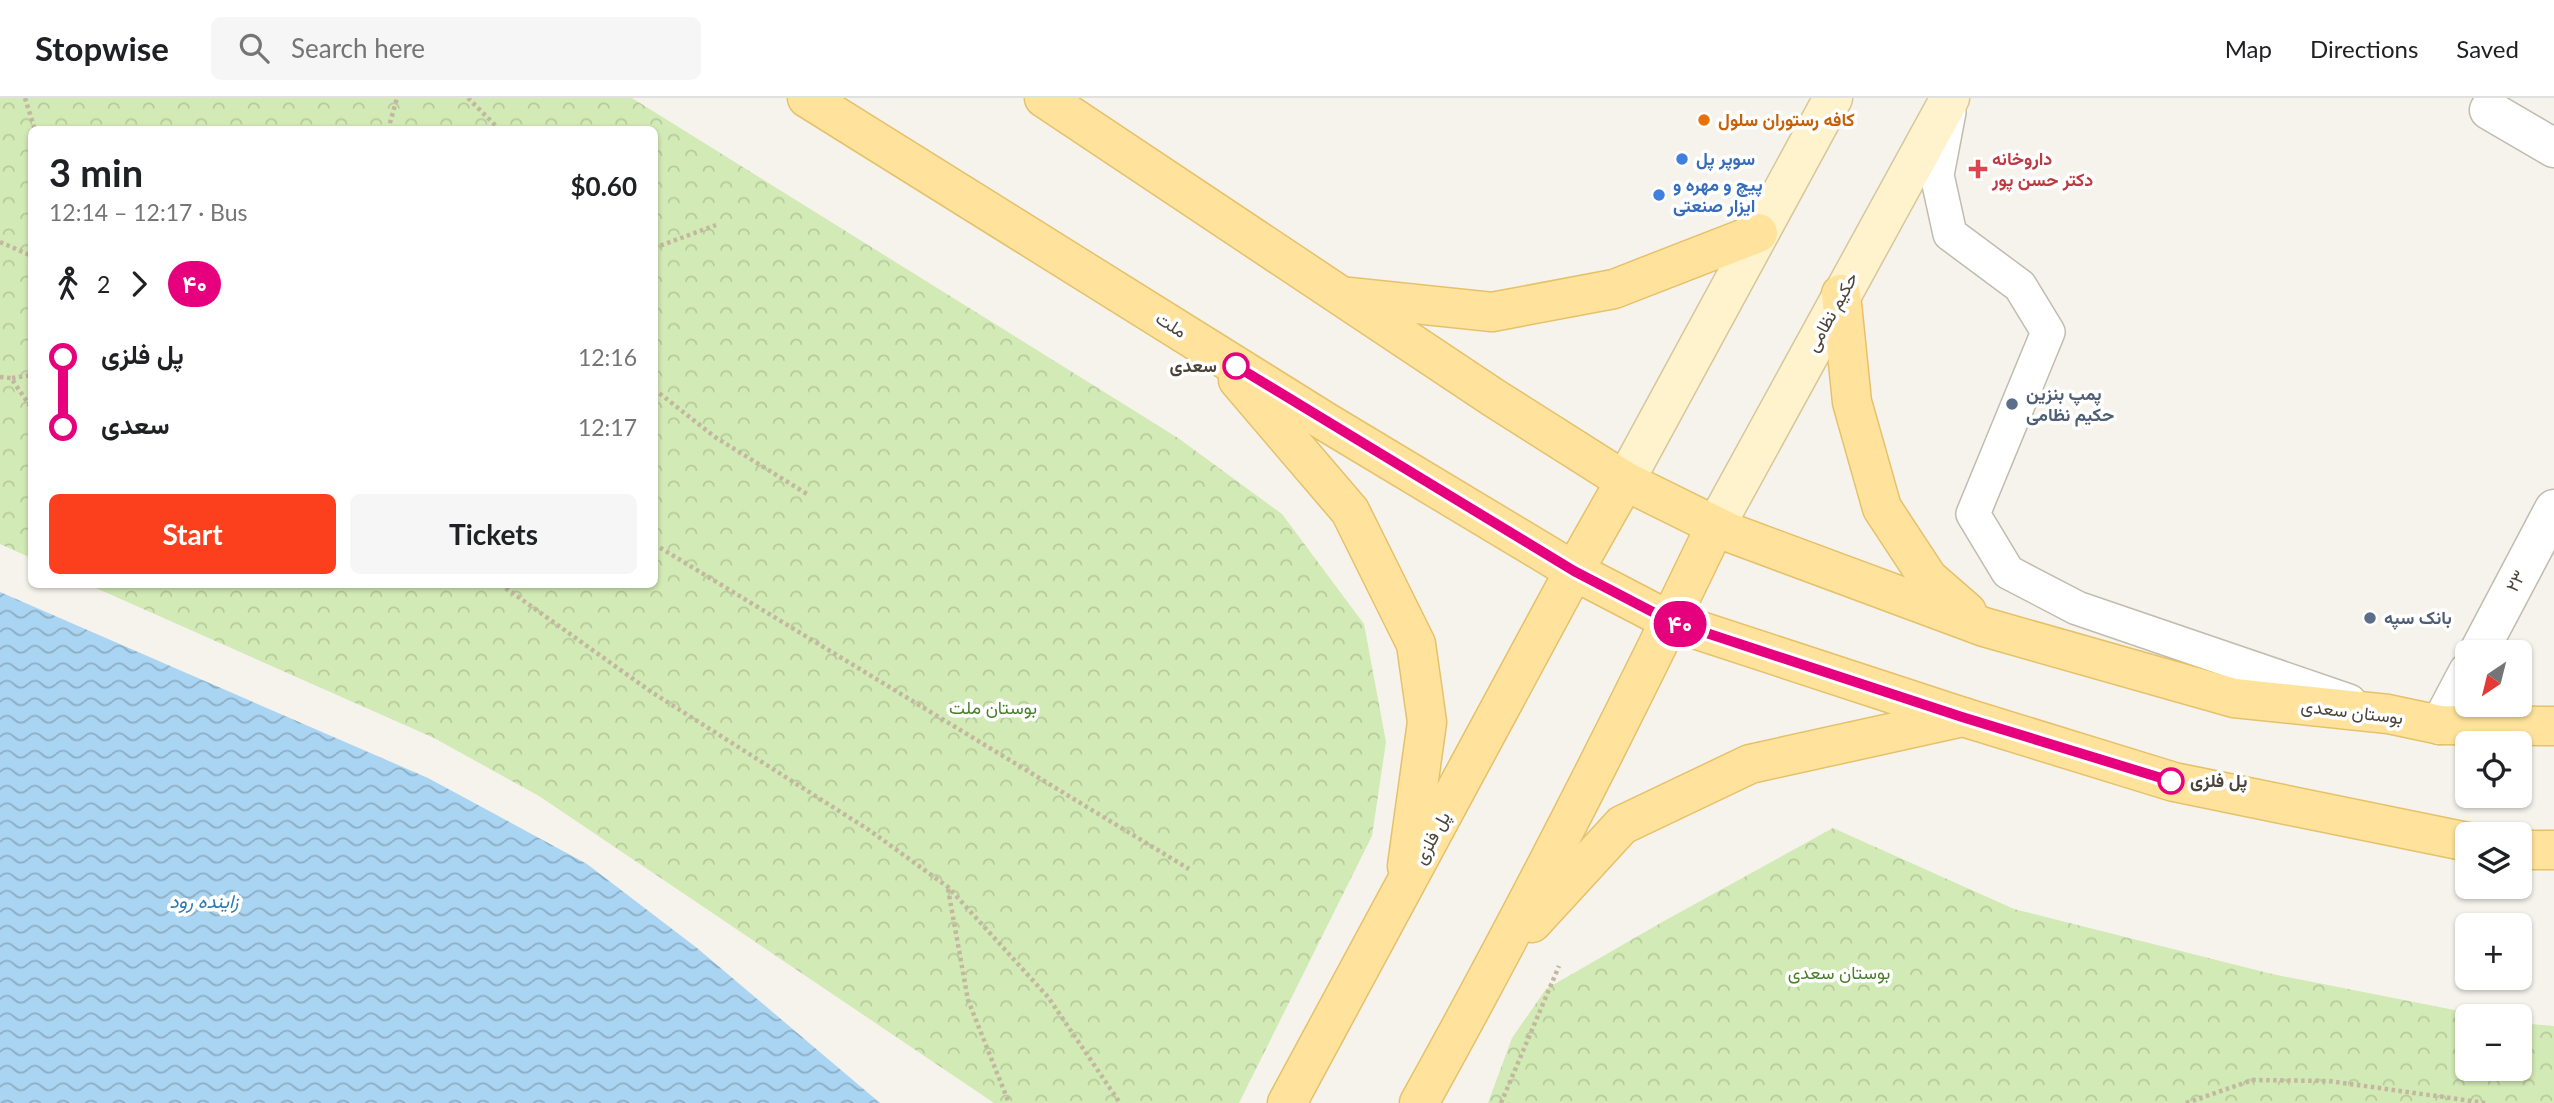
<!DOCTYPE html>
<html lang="en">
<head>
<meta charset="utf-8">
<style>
  :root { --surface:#fff; --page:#f6f6f6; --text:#202124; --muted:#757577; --line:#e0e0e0; --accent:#fc3f1d }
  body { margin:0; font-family:Lato,Vazirmatn,sans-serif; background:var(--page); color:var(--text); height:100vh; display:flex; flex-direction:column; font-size:26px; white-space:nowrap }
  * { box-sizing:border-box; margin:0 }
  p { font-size:23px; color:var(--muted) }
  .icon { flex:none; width:38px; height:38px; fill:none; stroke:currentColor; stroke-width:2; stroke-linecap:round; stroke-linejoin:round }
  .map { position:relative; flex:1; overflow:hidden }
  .side { position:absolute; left:28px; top:28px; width:630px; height:462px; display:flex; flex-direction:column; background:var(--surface); border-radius:10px; box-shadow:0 2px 5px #0004 }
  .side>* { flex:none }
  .badge { padding:0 14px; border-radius:23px; font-size:24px; line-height:46px }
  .needle { width:46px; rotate:215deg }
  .controls { position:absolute; left:2455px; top:542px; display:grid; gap:14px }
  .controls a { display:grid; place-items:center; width:77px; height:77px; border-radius:10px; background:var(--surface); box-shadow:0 2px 5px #0004; font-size:35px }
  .map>.badge { position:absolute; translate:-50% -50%; box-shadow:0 0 0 4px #fff }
  .legs { display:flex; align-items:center; gap:10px; height:77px; padding:0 21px; font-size:23px }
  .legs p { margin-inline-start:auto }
  .overview { display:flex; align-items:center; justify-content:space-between; height:119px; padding:0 21px }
  h1 { font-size:38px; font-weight:700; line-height:52px }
  .primary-button { display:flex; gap:14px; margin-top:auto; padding:14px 21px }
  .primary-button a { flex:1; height:80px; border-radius:10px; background:var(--accent); color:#fff; font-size:28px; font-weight:700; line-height:80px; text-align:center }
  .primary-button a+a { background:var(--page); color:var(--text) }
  ul { padding:0 21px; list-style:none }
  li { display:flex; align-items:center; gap:24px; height:70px; font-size:26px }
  li i { display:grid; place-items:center; width:10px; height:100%; margin:0 9px; background:currentColor }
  li i::after { content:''; width:18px; height:18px; margin:-9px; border:5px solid; border-radius:50%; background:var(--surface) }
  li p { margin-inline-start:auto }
  li:first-child i { background:linear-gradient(#0000 50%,currentColor 0) }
  li:last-child i { background:linear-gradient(currentColor 50%,#0000 0) }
  header { display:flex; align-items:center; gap:42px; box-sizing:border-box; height:98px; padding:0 35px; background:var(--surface); border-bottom:2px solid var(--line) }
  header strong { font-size:33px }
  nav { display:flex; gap:38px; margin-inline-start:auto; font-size:24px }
  .search { width:490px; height:63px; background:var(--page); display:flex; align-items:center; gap:18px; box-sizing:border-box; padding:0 24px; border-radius:10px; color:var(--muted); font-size:26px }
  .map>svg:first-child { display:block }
  .forest { fill:url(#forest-crowns) }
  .water { fill:url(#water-waves) }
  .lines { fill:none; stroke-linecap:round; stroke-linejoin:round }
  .lane-casing { stroke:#c2bbae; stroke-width:36 }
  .street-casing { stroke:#c2bbae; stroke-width:41 }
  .secondary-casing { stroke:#d6c79b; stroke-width:41 }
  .primary-casing { stroke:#e6c16a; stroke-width:41 }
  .path { stroke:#c4b79f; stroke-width:4.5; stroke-dasharray:3.5 3.5; stroke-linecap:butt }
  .lane { stroke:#fff; stroke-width:33 }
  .street { stroke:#fff; stroke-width:38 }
  .secondary { stroke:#fff3cd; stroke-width:38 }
  .primary { stroke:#ffe39c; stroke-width:38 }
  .line-1-casing { stroke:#fff; stroke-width:16 }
  .line-1 { stroke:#e6007e; stroke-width:10 }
  .food-dot { fill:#e8710a; stroke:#fff; stroke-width:2.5 }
  .shop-dot { fill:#3f7fe0; stroke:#fff; stroke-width:2.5 }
  .health-dot { fill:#e0444e; stroke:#fff; stroke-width:2.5 }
  .stop-1-dot { fill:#fff; stroke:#e6007e; stroke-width:3.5 }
  .service-dot { fill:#5c6f8a; stroke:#fff; stroke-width:2.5 }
  .labels { text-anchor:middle; stroke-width:7; stroke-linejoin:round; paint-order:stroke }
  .food-label { font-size:18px; font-weight:bold; fill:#c56008; stroke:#fff; text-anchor:start }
  .shop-label { font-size:18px; font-weight:bold; fill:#366cbe; stroke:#fff; text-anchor:start }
  .health-label { font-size:18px; font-weight:bold; fill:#be3a42; stroke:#fff; text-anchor:start }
  .street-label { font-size:18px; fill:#4b4439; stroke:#fff }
  .stop-label { font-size:18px; font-weight:bold; fill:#4b4439; stroke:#fff; text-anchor:end }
  .service-label { font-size:18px; font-weight:bold; fill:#4e5e75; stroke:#fff; text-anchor:start }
  .park-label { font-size:18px; fill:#4a7f2a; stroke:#fff }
  .water-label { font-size:19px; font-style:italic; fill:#2e7ab2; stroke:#fff }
</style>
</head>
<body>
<header>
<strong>Stopwise</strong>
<div class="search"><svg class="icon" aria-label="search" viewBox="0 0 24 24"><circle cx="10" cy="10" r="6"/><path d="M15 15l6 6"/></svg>Search here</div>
<nav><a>Map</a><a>Directions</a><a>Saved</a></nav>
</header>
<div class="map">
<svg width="2554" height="1005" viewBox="0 0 2554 1005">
  <defs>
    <pattern id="forest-crowns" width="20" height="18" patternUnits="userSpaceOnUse" patternTransform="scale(1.75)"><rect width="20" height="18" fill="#d2eab5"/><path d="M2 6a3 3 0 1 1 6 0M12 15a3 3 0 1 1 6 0" fill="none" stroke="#b6ca9c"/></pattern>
    <pattern id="water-waves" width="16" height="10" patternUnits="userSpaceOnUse" patternTransform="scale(1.75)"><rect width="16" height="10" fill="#a9d4f2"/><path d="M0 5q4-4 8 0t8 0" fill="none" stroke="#8caec5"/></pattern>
  </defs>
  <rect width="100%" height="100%" fill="#f6f3ec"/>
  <!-- forest -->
  <g class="forest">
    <polygon points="0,0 632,0 1178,340 1282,416 1364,526 1386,644 1372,738 1239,1005 994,1005 539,698 434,640 89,487 654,486 654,32 32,32 31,460 0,446"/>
    <polygon points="1833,730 2014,811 2272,876 2490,919 2468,919 2468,971 2520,971 2520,925 2554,928 2554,1005 1488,1005 1512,940 1546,891 1664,823"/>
  </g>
  <!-- water -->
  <polygon class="water" points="0,494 428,680 587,766 697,850 880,1005 0,1005"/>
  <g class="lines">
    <defs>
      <polyline id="lane" points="1949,14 1937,77 1950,136 2020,188 2048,234 1973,416 2008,474 2077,510 2349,603"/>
      <g id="street">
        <polyline points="2489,12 2554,50"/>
        <polyline points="2478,555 2554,411"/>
        <polyline points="2440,627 2468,574"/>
      </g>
      <g id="secondary">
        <polyline points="1625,383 1833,0"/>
        <polyline points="1715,429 1950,0"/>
      </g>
      <g id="primary">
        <polyline points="807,0 1326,324 1574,473 1670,523 1963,619 2174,684 2468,744"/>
        <polyline points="1044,0 1494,300 1625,383 1728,434 1984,529 2234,600 2388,616 2440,627 2554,628"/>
        <polyline points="1841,196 1852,304 1882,410 1928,480 1967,514"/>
        <polyline points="1349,199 1492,214 1614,191 1758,135"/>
        <polyline points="1238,282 1350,413 1416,546 1427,624 1407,768"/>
        <polyline points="2520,752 2554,752"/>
        <polyline points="1532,825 1622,727 1750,666 1963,619"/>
        <polyline points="1287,1005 1574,473 1625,383"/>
        <path d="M1419 1005C1524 816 1622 623 1715 429"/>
      </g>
    </defs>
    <!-- lane casing -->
    <use href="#lane" class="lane-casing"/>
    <!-- street casing -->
    <use href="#street" class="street-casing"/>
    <!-- secondary casing -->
    <use href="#secondary" class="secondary-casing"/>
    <!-- primary casing -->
    <use href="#primary" class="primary-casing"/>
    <!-- path -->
    <g class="path">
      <polyline points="25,0 35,32"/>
      <polyline points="468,0 500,32"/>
      <polyline points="388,32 397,0"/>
      <polyline points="0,144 32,158"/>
      <polyline points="654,150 716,127"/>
      <polyline points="0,279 11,280 32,311"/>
      <polyline points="12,280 32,277"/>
      <polyline points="654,291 715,339 807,396"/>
      <polyline points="654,446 1189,771"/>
      <polyline points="500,486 650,593 869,732 948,789 1048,899 1120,1005"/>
      <polyline points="948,791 968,902 1009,1005"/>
      <polyline points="1501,1005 1559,868"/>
      <polyline points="2186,1005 2253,982 2329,983 2486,1005"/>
    </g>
    <!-- lane -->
    <use href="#lane" class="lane"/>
    <!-- street -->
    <use href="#street" class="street"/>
    <!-- secondary -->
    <use href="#secondary" class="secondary"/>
    <!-- primary -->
    <use href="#primary" class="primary"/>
  </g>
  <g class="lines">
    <defs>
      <polyline id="line-1" points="1236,268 1574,473 1670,523 1962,619 2171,683"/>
    </defs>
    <!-- line-1 casing -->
    <use href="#line-1" class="line-1-casing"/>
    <!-- line-1 -->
    <use href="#line-1" class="line-1"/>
  </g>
  <!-- markers -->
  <circle class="food-dot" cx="1704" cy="22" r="7"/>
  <g class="shop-dot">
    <circle cx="1682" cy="61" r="7"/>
    <circle cx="1659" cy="97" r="7"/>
  </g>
  <path class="health-dot" d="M1974.5 60.5h7v7h7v7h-7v7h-7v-7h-7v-7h7z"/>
  <g class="stop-1-dot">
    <circle cx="1236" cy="268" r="12"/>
    <circle cx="2171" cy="683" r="12"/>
  </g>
  <g class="service-dot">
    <circle cx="2012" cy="306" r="7"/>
    <circle cx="2370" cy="520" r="7"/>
  </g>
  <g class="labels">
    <!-- food labels -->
    <g class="food-label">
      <text x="1718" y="28">کافه رستوران سلول</text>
    </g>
    <!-- shop labels -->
    <g class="shop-label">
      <text x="1696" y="67">سوپر پل</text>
      <text x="1673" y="93">پیچ و مهره و<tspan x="1673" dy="21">ایزار صنعتی</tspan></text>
    </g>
    <!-- health labels -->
    <g class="health-label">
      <text x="1992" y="67">داروخانه<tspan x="1992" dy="21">دکتر حسن پور</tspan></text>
    </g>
    <!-- street labels -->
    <g class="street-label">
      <text transform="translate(1832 214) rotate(-61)" y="6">حکیم نظامی</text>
      <text transform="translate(1171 227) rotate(32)" y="6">ملت</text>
      <text transform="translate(2516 483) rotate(-62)" y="6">۲۳</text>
      <text transform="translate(2352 614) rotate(7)" y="6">بوستان سعدی</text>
      <text transform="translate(1432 740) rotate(-62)" y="6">پل فلزی</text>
    </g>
    <!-- stop labels -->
    <g class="stop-label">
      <text x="1217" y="274">سعدی</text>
      <text x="2190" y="689" text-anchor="start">پل فلزی</text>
    </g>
    <!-- service labels -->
    <g class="service-label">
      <text x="2026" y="302">پمپ بنزین<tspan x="2026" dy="21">حکیم نظامی</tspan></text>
      <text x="2384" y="526">بانک سپه</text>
    </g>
    <!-- park labels -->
    <g class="park-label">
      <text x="993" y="616">بوستان ملت</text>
      <text x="1839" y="881">بوستان سعدی</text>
    </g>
    <!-- water labels -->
    <g class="water-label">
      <text x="204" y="810">زاینده رود</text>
    </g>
  </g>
</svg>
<div class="controls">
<a><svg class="needle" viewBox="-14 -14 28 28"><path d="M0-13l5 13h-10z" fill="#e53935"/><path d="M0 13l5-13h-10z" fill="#757577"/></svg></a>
<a><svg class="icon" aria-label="locate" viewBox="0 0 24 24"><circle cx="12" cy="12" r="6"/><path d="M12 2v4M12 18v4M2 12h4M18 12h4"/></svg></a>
<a><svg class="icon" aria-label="layers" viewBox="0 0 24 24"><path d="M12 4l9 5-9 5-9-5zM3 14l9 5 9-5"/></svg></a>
<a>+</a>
<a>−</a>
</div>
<b class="badge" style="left:1680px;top:526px;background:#e6007e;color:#fff">۴۰</b>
<section class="side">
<div class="overview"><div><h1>3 min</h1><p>12:14 – 12:17 · Bus</p></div><b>$0.60</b></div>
<div class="legs"><svg class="icon" aria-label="walk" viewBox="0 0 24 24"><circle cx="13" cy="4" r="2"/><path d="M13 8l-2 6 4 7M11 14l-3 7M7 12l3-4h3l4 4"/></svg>2<svg class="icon" aria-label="forward" viewBox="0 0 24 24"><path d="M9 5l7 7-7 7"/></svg><b class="badge" style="background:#e6007e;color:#fff">۴۰</b></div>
<ul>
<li><i style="color:#e6007e"></i><b>پل فلزی</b><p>12:16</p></li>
<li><i style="color:#e6007e"></i><b>سعدی</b><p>12:17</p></li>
</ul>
<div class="primary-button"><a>Start</a><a>Tickets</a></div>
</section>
</div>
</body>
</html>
